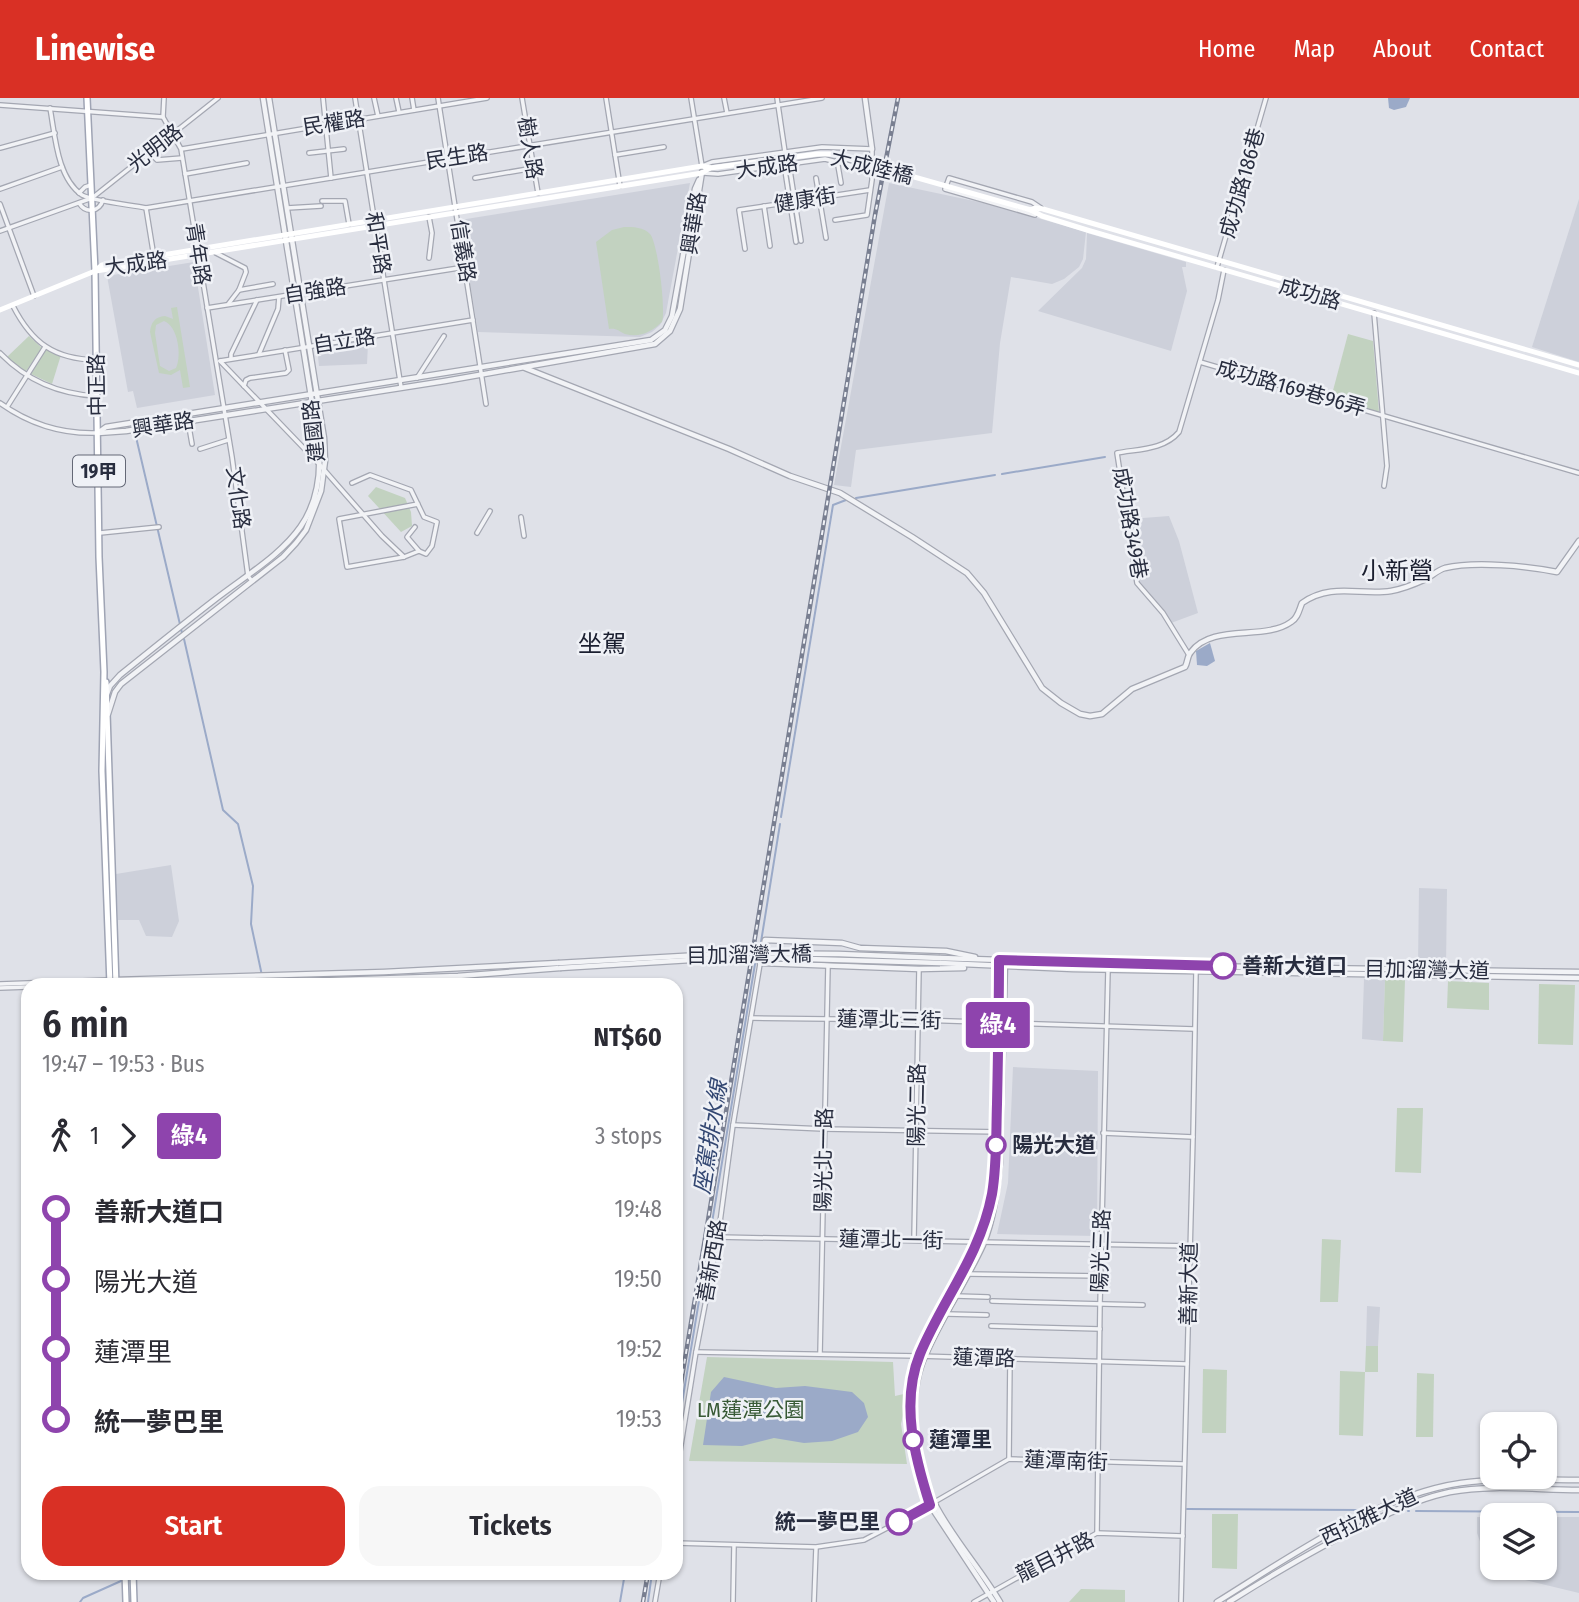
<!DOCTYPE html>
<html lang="en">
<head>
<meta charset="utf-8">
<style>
  :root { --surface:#fff; --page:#f7f7f7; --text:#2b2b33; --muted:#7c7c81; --accent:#d93025 }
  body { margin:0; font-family:"Fira Sans Condensed","Noto Sans TC",sans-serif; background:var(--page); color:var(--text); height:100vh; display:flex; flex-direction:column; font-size:26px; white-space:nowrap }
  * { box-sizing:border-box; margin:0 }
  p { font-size:23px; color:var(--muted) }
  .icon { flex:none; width:38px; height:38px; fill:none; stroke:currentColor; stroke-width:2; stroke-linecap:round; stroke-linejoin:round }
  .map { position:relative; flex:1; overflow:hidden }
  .drawer { position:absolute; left:21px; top:880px; width:662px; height:602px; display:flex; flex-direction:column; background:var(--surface); border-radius:21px; box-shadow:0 2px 5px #0004 }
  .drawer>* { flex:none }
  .badge { padding:0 14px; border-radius:5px; font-size:24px; line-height:46px }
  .fabs { position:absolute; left:1480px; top:1314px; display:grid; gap:14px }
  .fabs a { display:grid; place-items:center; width:77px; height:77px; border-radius:14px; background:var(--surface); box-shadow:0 2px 5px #0004; font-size:35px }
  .map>.badge { position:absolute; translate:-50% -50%; box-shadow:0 0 0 4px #fff }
  .legs { display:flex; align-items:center; gap:10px; height:77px; padding:0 21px; font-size:23px }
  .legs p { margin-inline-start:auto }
  .summary { display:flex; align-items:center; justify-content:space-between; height:119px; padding:0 21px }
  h1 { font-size:38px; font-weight:600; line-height:52px }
  .action { display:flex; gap:14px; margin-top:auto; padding:14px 21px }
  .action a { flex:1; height:80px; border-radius:21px; background:var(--accent); color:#fff; font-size:28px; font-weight:600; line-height:80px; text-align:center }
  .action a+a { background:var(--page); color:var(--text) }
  ul { padding:0 21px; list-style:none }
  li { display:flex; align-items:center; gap:24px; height:70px; font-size:26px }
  li i { display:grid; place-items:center; width:10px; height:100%; margin:0 9px; background:currentColor }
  li i::after { content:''; width:18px; height:18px; margin:-9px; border:5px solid; border-radius:50%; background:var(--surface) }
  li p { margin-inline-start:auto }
  li:first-child i { background:linear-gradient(#0000 50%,currentColor 0) }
  li:last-child i { background:linear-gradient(currentColor 50%,#0000 0) }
  header { display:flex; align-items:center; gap:42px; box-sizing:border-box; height:98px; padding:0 35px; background:var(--accent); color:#fff }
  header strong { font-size:33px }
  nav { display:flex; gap:38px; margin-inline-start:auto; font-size:24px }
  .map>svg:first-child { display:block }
  .built { fill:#cdd0da }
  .green { fill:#c2d2c0; fill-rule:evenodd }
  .water { fill:#9baac8 }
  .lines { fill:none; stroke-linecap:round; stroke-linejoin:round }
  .stream { stroke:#9baac8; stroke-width:2 }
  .minor-casing { stroke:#a4a7b2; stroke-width:6 }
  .tertiary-casing { stroke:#a4a7b2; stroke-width:7 }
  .primary-casing { stroke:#9fa4b4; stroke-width:8 }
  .minor { stroke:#f2f3f6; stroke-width:3.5 }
  .tertiary { stroke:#f2f3f6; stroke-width:4.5 }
  .secondary { stroke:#fff; stroke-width:5 }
  .primary { stroke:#fff; stroke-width:5 }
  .rail-casing { stroke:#797f91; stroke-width:4.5 }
  .rail { stroke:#eff1f6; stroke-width:2; stroke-dasharray:5; stroke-linecap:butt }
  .tertiary-bridge-casing { stroke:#a4a7b2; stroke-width:7; stroke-linecap:butt }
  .tertiary-bridge { stroke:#f2f3f6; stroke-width:4.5 }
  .secondary-bridge { stroke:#fff; stroke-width:5 }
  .line-1-casing { stroke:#fff; stroke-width:16 }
  .line-1 { stroke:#8e44ad; stroke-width:10 }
  .stop-1-dot { fill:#fff; stroke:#8e44ad; stroke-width:3.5 }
  .labels { text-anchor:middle; stroke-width:5; stroke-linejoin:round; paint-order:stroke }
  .shield { fill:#eff1f6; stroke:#646876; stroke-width:2 }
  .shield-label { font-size:19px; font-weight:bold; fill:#282d3f }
  .street-label { font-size:21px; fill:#282d3f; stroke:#eff1f6 }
  .stop-label { font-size:21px; font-weight:bold; fill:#282d3f; stroke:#eff1f6; text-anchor:start }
  .park-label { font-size:21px; fill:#385a36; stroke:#eff1f6 }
  .water-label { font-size:23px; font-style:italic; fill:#334772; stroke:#eff1f6 }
  .quarter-label { font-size:24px; fill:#1b1f30; stroke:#eff1f6 }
</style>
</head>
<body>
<header>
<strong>Linewise</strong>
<nav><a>Home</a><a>Map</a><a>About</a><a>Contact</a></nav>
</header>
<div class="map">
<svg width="1579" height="1504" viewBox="0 0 1579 1504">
  <rect width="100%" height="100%" fill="#dfe1e8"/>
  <!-- built -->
  <g class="built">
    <polygon points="690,85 666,215 660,227 652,234 640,239 478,234 460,122"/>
    <polygon points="889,85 993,107 1086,134 1083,161 1079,169 1064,181 1052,186 1011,179 1000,245 992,335 856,352 851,389 834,387"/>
    <polygon points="1579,101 1579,264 1532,249"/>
    <polygon points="1087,135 1186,164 1186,169 1182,169 1187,193 1171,253 1038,213 1082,170 1086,161"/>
    <polygon points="194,164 215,297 137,310 133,293 128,294 107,178"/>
    <polygon points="362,241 368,246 367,266 319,268 317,249"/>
    <polygon points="1169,418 1179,443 1198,515 1171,525 1159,506 1138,485 1130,421"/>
    <polygon points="171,767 179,823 172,839 146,838 139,822 118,822 116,776"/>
    <polygon points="1419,790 1447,791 1446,869 1418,868"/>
    <polygon points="1364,881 1385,882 1383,943 1362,941"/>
    <polygon points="1013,969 1098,973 1097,1138 997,1136 1008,1085"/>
    <polygon points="1367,1208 1380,1209 1378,1248 1366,1248"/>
    <polygon points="1477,1419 1493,1419 1493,1466 1483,1452 1477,1435"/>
    <polygon points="1545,1419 1579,1419 1579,1495 1525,1482 1501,1470 1545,1470"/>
  </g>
  <!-- green -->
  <g class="green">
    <path d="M624 129C633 129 644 129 650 136 658 145 666 213 662 224 651 234 640 240 625 236 618 233 617 230 609 231L596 144 612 132Z"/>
    <path d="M177 209 190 289 183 290 180 272 171 277 159 275 150 234C151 224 155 219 165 218L173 221 171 210ZM164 223C178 228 182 258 176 270L169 273 160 268 155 235 156 227Z"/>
    <polygon points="1348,236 1373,243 1379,314 1331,300"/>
    <polygon points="29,238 42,250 27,272 24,274 7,259"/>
    <polygon points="46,251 61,257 52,286 31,276"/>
    <polygon points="376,389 405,400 411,414 412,428 401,434 368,398"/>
    <polygon points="1385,882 1405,882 1403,944 1383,943"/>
    <polygon points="1448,883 1489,885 1489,912 1447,910"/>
    <polygon points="1539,886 1575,887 1573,947 1538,946"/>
    <polygon points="1397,1010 1423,1010 1421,1075 1395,1074"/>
    <polygon points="1322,1141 1341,1142 1338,1204 1320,1204"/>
    <polygon points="1366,1248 1378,1248 1378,1274 1365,1274 1363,1338 1339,1337 1340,1273 1365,1274"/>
    <polygon points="707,1259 893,1264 895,1298 908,1295 901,1326 907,1366 689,1363"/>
    <polygon points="1203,1271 1227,1272 1226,1335 1202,1335"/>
    <polygon points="1417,1275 1434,1276 1433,1339 1416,1339"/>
    <polygon points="1212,1416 1238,1416 1237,1471 1212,1470"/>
    <polygon points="1081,1491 1125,1492 1125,1504 1069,1504"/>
  </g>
  <!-- water -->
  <g class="water">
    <polygon points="1388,0 1410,0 1406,9 1394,12 1389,10"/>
    <polygon points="1210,545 1215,563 1207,568 1197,567 1196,553"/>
    <polygon points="724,1279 776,1290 805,1288 852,1294 864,1305 868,1319 858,1334 832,1343 804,1345 774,1340 742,1348 703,1347 711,1294"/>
  </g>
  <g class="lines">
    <!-- stream -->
    <g class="stream">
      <polyline points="136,339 182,535"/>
      <polyline points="1002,376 1105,359"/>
      <polyline points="856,400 995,377"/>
      <polyline points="184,541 223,712 238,726 253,788 251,826 264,887"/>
      <polyline points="781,719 833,407 846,402"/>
      <polyline points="757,852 761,844 780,726"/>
      <polyline points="676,1341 755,866"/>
      <polyline points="1187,1411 1359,1412"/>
      <polyline points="1365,1412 1367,1412"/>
      <polyline points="1387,1413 1388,1413"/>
      <polyline points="1408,1413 1409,1413"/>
      <polyline points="1416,1413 1579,1414"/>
      <polyline points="80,1504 83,1500 121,1483"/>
      <polyline points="620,1504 625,1475"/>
      <polyline points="648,1504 652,1475"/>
    </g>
    <defs>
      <g id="minor">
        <polyline points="164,0 163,19 181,51 232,359 248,478 252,483"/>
        <polyline points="323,0 331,80"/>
        <polyline points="355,0 401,289"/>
        <polyline points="374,0 378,18"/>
        <polyline points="396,0 399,14"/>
        <polyline points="412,0 414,12"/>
        <polyline points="438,0 486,306"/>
        <polyline points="522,0 538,95"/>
        <polyline points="606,0 620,88"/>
        <polyline points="691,0 702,68 712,64 822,49 872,51 872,82 867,117 835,122"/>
        <polyline points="724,0 727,15"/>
        <polyline points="777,0 785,54"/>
        <polyline points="0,7 163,19"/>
        <path d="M50 10C55 37 57 80 82 97 92 103 132 107 146 110L822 0"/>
        <polyline points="0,50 55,35"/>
        <polyline points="182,51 487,0"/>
        <polyline points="149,54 157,62 182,60"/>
        <polyline points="309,55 344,51"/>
        <polyline points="615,57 664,49"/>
        <polyline points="837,62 841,85"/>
        <polyline points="784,66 796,144"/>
        <polyline points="789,66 801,143"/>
        <polyline points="703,75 718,76 825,61 873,73"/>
        <polyline points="185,76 247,65"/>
        <polyline points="475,80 534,70"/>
        <polyline points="816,80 826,140"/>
        <polyline points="0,91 62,69"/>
        <polyline points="79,95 85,89 91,87"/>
        <polyline points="322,103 345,103 349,126"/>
        <path d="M79 105C86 116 99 114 103 102"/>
        <polyline points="0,106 34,198"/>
        <polyline points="764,108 770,148"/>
        <polyline points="146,110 154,159"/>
        <polyline points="287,110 321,108"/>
        <polyline points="1035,117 945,91 949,80 1032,104 1041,110"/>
        <polyline points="0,133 92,100 218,0"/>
        <polyline points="745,151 739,112 870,92"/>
        <polyline points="216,155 245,170 246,174 239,192"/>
        <polyline points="429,160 432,135 429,119"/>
        <polyline points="1217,169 1266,0"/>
        <polyline points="229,205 239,192 273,186"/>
        <path d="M13 208C32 245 54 261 96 262"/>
        <polyline points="207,210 465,169"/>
        <polyline points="1374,215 1387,368 1384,388"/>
        <path d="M0 255C27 283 58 296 96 298"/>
        <polyline points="259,256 278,211 279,199"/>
        <polyline points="231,260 231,256 257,202"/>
        <polyline points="220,263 319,366 382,438 404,459"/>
        <polyline points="220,263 473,222"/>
        <polyline points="1200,264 1579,375"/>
        <polyline points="417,280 444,238"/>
        <polyline points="244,288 246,282 250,280 286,275 289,272 285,252"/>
        <path d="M0 305C28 325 61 336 96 335"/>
        <polyline points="7,309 45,249"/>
        <polyline points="188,323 192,346"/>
        <polyline points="200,351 228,342"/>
        <polyline points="352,385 370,377 411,392 424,419 437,424 432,448 426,456 419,453 404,459 347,469 339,421 418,406"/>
        <polyline points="521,419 524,438"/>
        <polyline points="415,429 407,439 419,453"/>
        <polyline points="100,435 159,429"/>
        <polyline points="477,435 490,413"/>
        <path d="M1189 557 1163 515 1137 485 1117 355C1138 351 1164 352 1179 334L1218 202 1224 172"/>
        <polyline points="0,886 110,882"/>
        <polyline points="0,890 28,889"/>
        <polyline points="751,920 919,922 1194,931"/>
        <polyline points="733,1027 824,1031 1001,1034"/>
        <polyline points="1103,1035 1193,1039"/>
        <polyline points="718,1139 1190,1148"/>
        <polyline points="914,1141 919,871"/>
        <polyline points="968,1176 1101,1178"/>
        <polyline points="956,1198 988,1199"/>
        <polyline points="992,1203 1143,1207"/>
        <polyline points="947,1216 987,1217"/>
        <polyline points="991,1228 1100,1231"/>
        <polyline points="696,1254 919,1258 1187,1266"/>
        <polyline points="820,1256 828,868"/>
        <polyline points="1009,1361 1010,1260"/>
        <polyline points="676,1378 696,1254 718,1139 733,1027 760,866"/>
        <polyline points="1097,1435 1100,1206 1108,872"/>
        <polyline points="676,1445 816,1449 864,1442 912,1417 1009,1361 1184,1366"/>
        <polyline points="655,1504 660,1475"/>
        <polyline points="733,1504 734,1447"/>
        <polyline points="814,1504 816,1450"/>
        <polyline points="974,1504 1097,1435 1183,1438"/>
        <polyline points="1181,1504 1193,1039 1196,873"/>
      </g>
      <g id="tertiary">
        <polyline points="865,0 872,51"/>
        <path d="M525 270 729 351 790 378 840 395 912 439 967 475 984 495 1042 590 1061 605 1080 616 1090 618 1102 616 1132 591 1185 569C1188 564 1187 558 1191 554 1212 525 1265 543 1291 524 1298 520 1299 512 1302 505 1332 484 1361 498 1391 493 1403 491 1415 486 1426 481 1433 477 1438 472 1445 470 1474 463 1528 468 1557 474L1579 443"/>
        <polyline points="99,334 106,329 651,242 665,232 672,218 695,91 699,82"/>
        <polyline points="98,335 126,333 445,283 655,246 670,233 680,211 702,74"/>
        <path d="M107 596 110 588 120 577C151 552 182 527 213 503 274 456 329 433 318 342L263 0"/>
        <polyline points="108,616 115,594 121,586 283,459 296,445 306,432 321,393 325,363 324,340 269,0"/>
        <polyline points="940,860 1196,868 1579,874"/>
        <polyline points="940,865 1073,871 1579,880"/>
        <polyline points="964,870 919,871 760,865 765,842 842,845 860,850 946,853 975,859"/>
        <polyline points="115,882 384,874 558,865"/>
        <polyline points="184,887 458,878 560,870"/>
        <polyline points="994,1504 930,1407 915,1356 911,1316 913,1285 919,1258 979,1144 992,1094 996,1034 999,862"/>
        <path d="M1000 1504C980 1470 953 1441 935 1406 914 1365 906 1298 926 1256 942 1219 966 1184 983 1147 994 1121 997 1092 1000 1064L1005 863"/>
        <path d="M1217 1504C1288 1460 1377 1397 1461 1385 1500 1380 1540 1382 1579 1382"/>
        <path d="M1229 1504C1278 1473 1327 1444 1379 1420 1402 1409 1425 1399 1450 1394 1492 1386 1537 1392 1579 1392"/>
      </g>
      <g id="primary">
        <polyline points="87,0 95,173 99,459 104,574 102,673 110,887"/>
        <polyline points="106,584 116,887"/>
        <polyline points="125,1475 126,1504"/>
        <polyline points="133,1475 134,1504"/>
      </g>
    </defs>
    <!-- minor casing -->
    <use href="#minor" class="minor-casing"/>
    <!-- tertiary casing -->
    <use href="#tertiary" class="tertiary-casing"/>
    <!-- primary casing -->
    <use href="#primary" class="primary-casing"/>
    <!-- minor -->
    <use href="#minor" class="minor"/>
    <!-- tertiary -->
    <use href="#tertiary" class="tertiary"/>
    <!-- secondary -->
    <g class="secondary">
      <polyline points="1031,112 1042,118 1087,132 1579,275"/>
      <polyline points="1031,112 1035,110 1043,111 1579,267"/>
      <polyline points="96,173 702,75 710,70"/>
      <polyline points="0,212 95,173 102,167 702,68 710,70"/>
    </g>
    <!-- primary -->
    <use href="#primary" class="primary"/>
    <defs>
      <g id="rail">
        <polyline points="676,1315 875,117 898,0"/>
        <polyline points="643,1504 648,1475"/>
      </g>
    </defs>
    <!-- rail casing -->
    <use href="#rail" class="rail-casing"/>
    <!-- rail -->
    <use href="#rail" class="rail"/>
    <defs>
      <g id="tertiary-bridge">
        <polyline points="558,865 736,855 839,856 940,860"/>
        <polyline points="560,870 707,861 775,860 940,865"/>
      </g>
    </defs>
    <!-- tertiary-bridge casing -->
    <use href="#tertiary-bridge" class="tertiary-bridge-casing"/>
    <!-- tertiary-bridge -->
    <use href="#tertiary-bridge" class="tertiary-bridge"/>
    <!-- secondary-bridge -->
    <polyline class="secondary-bridge" points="710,70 817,56 833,56 1031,112"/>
  </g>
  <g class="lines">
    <defs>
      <path id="line-1" d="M899 1424 930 1407C915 1360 900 1305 920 1256 943 1201 980 1158 992 1096 997 1067 996 1036 997 1006 998 958 999 910 999 862L1223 868"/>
    </defs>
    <!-- line-1 casing -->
    <use href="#line-1" class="line-1-casing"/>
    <!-- line-1 -->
    <use href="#line-1" class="line-1"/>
  </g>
  <!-- markers -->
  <g class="stop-1-dot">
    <circle cx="1223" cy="868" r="12"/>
    <circle cx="996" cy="1047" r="9"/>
    <circle cx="913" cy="1342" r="9"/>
    <circle cx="899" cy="1424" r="12"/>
  </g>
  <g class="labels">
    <!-- shield labels -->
    <rect class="shield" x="73" y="357.5" width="52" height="31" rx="5"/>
    <g class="shield-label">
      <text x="99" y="380">19甲</text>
    </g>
    <!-- street labels -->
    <g class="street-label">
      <text transform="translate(334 25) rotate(-9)" y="7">民權路</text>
      <text transform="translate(155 50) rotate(-38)" y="7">光明路</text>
      <text transform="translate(530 50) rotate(81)" y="7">樹人路</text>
      <text transform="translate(457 59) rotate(-9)" y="7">民生路</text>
      <text transform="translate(767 69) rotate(-8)" y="7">大成路</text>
      <text transform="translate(872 69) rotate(14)" y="7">大成陸橋</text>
      <text transform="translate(1242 85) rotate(-74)" y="7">成功路186巷</text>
      <text transform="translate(805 102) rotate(-9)" y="7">健康街</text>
      <text transform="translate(694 125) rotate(-81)" y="7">興華路</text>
      <text transform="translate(378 145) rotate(81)" y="7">和平路</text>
      <text transform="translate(463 153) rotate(81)" y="7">信義路</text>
      <text transform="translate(198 156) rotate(81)" y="7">青年路</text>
      <text transform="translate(136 166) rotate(-8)" y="7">大成路</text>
      <text transform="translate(315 193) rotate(-9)" y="7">自強路</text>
      <text transform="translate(1310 196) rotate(16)" y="7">成功路</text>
      <text transform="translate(344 243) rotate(-9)" y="7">自立路</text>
      <text transform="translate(97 287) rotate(-91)" y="7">中正路</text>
      <text transform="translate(1291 290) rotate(16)" y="7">成功路169巷96弄</text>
      <text transform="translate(163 327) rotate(-9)" y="7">興華路</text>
      <text transform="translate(314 333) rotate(-96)" y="7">建國路</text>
      <text transform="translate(238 400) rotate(82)" y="7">文化路</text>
      <text transform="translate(1130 425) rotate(80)" y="7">成功路349巷</text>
      <text transform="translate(749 857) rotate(-1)" y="7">目加溜灣大橋</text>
      <text transform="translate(1427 872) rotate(1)" y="7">目加溜灣大道</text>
      <text transform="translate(889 922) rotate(1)" y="7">蓮潭北三街</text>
      <text transform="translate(917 1007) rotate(-89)" y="7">陽光二路</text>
      <text transform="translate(824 1062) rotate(-89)" y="7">陽光北一路</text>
      <text transform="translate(891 1142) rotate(1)" y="7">蓮潭北一街</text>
      <text transform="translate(1101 1153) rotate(-88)" y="7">陽光三路</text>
      <text transform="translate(712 1163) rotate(-80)" y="7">善新西路</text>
      <text transform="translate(1189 1186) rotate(-89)" y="7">善新大道</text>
      <text transform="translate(984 1260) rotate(2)" y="7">蓮潭路</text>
      <text transform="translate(1066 1363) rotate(2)" y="7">蓮潭南街</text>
      <text transform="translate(1369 1419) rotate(-25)" y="7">西拉雅大道</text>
      <text transform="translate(1055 1459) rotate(-27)" y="7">龍目井路</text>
    </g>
    <!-- stop labels -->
    <g class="stop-label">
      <text x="1242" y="875">善新大道口</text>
      <text x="1012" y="1054">陽光大道</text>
      <text x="929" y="1349">蓮潭里</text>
      <text x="880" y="1431" text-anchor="end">統一夢巴里</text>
    </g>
    <!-- park labels -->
    <g class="park-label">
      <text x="751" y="1319">LM蓮潭公園</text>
    </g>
    <!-- water labels -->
    <g class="water-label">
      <text transform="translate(710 1039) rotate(-81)" y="8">座駕排水線</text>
    </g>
    <!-- quarter labels -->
    <g class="quarter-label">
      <text x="1397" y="481">小新營</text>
      <text x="602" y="554">坐駕</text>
    </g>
  </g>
</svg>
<div class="fabs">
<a><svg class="icon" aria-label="locate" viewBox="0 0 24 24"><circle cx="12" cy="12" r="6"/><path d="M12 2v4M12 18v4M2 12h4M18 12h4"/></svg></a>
<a><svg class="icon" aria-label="layers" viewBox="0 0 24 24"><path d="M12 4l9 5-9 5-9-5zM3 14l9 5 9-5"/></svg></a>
</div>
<b class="badge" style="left:998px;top:927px;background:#8e44ad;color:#fff">綠4</b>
<section class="drawer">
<div class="summary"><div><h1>6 min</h1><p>19:47 – 19:53 · Bus</p></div><b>NT$60</b></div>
<div class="legs"><svg class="icon" aria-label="walk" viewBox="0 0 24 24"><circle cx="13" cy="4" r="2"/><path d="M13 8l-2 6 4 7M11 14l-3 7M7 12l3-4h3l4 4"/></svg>1<svg class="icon" aria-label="forward" viewBox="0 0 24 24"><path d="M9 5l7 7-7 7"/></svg><b class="badge" style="background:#8e44ad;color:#fff">綠4</b><p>3 stops</p></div>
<ul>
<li><i style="color:#8e44ad"></i><b>善新大道口</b><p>19:48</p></li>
<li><i style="color:#8e44ad"></i><span>陽光大道</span><p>19:50</p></li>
<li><i style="color:#8e44ad"></i><span>蓮潭里</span><p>19:52</p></li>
<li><i style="color:#8e44ad"></i><b>統一夢巴里</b><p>19:53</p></li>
</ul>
<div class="action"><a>Start</a><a>Tickets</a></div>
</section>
</div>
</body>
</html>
